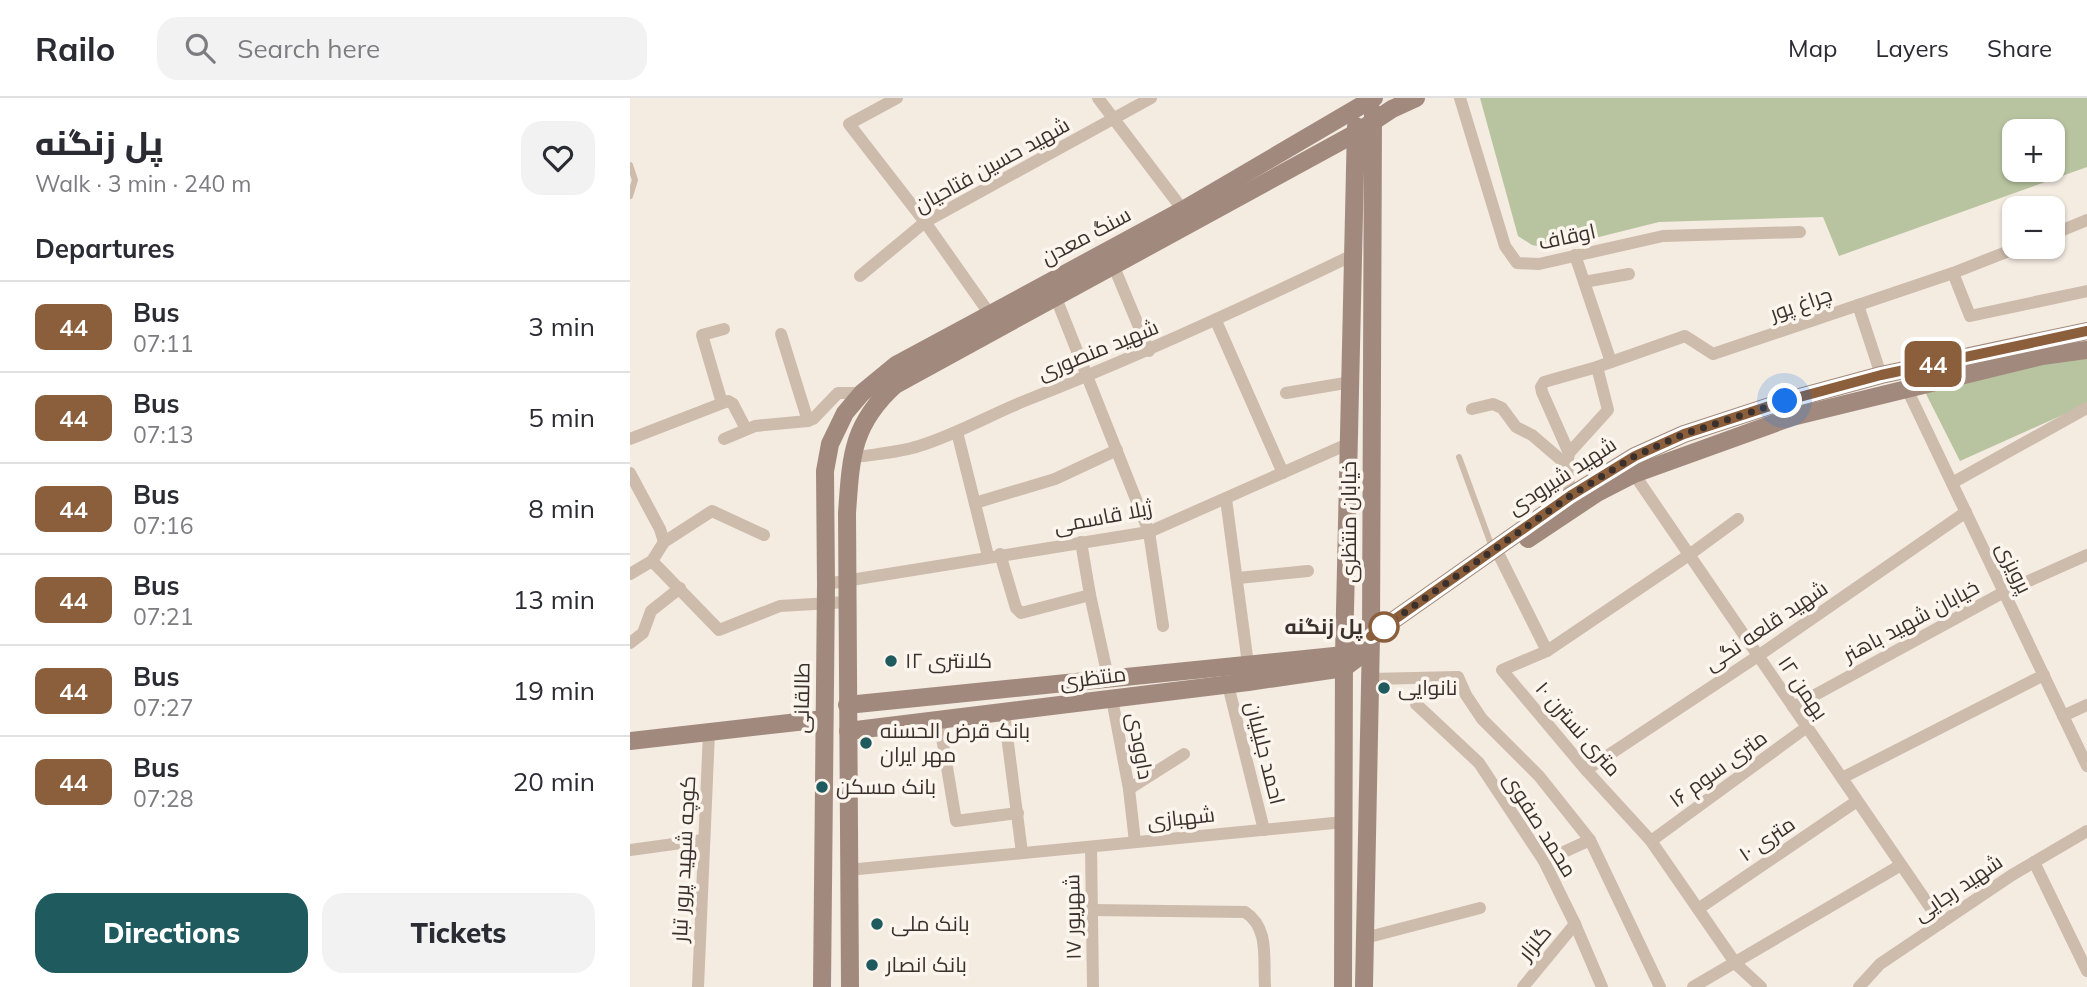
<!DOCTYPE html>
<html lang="en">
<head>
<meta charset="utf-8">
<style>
  :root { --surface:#fff; --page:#f2f2f3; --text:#2b2b33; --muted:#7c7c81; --line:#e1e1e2; --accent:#1f5a5e }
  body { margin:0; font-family:Mulish,Cairo,sans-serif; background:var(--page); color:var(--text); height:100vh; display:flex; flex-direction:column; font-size:26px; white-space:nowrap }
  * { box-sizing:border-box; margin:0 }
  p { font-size:23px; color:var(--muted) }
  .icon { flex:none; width:38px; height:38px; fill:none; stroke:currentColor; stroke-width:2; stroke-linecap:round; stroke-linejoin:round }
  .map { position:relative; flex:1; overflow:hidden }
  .panel { display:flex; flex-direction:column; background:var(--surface); width:630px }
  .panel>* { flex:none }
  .badge { padding:0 14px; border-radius:10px; font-size:24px; line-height:46px }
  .tools { position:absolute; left:1372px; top:21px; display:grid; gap:14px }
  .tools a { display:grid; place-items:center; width:63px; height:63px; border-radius:14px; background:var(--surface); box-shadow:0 2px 5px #0004; font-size:35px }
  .you { position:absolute; width:35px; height:35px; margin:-18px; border:5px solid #fff; border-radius:50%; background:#1a73e8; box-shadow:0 0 0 10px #1a73e833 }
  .map>.badge { position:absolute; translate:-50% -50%; box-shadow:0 0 0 4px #fff }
  h2 { padding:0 35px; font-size:26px; line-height:63px }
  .round { display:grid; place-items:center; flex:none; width:74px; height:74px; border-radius:21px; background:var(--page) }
  .summary { display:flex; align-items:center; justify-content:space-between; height:119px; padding:0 35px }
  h1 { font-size:33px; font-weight:800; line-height:52px }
  .cta { display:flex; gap:14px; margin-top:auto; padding:14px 35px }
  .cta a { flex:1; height:80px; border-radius:21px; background:var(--accent); color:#fff; font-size:28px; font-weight:800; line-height:80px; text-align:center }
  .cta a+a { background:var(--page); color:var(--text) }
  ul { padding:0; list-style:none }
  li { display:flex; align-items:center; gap:21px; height:91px; padding:0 35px; border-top:2px solid var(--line) }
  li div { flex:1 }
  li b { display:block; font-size:26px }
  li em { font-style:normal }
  li .badge { min-width:77px; font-weight:700; text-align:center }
  header { display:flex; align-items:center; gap:42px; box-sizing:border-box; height:98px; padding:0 35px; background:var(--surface); border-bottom:2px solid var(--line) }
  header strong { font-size:33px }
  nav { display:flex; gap:38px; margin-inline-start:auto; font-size:24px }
  .search { width:490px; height:63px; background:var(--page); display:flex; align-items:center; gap:18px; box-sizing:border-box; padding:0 24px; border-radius:21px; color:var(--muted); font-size:26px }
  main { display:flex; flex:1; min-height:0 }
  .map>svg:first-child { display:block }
  .green { fill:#b8c4a0; fill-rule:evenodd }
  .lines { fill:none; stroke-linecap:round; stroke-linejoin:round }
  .lane { stroke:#cdbbac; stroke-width:6 }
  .street { stroke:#cdbbac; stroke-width:12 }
  .secondary { stroke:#a18a7d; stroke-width:18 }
  .line-casing { stroke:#fff; stroke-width:16 }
  .line { stroke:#8b5e3c; stroke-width:10 }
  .walk { stroke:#3b302b; stroke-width:7; stroke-dasharray:0 12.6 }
  .stop-dot { fill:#fff; stroke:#8b5e3c; stroke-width:3.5 }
  .poi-dot { fill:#1f5a5e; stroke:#fbf5ee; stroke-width:2.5 }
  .labels { text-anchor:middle; stroke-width:7; stroke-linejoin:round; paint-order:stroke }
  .street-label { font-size:21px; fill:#3b302b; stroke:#fbf5ee }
  .stop-label { font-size:21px; font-weight:bold; fill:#3b302b; stroke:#fbf5ee; text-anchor:end }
  .poi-label { font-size:21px; fill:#3b302b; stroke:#fbf5ee; text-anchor:start }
</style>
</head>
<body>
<header>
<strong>Railo</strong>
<div class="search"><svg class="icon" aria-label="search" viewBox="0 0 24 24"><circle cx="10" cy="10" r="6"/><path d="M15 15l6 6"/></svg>Search here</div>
<nav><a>Map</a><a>Layers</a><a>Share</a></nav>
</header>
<main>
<section class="panel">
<div class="summary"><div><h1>پل زنگنه</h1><p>Walk · 3 min · 240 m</p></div><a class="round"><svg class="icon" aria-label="heart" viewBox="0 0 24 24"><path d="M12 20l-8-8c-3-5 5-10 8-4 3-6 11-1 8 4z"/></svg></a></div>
<h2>Departures</h2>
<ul>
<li><span class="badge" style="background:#8b5e3c;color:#fff">44</span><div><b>Bus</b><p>07:11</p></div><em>3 min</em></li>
<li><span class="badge" style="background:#8b5e3c;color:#fff">44</span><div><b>Bus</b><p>07:13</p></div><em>5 min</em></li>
<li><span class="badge" style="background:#8b5e3c;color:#fff">44</span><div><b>Bus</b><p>07:16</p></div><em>8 min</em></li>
<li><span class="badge" style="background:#8b5e3c;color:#fff">44</span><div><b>Bus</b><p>07:21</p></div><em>13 min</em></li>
<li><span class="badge" style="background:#8b5e3c;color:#fff">44</span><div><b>Bus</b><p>07:27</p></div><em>19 min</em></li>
<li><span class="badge" style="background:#8b5e3c;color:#fff">44</span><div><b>Bus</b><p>07:28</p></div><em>20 min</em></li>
</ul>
<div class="cta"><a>Directions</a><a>Tickets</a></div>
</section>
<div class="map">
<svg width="1457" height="889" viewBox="0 0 1457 889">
  <rect width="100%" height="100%" fill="#f4ebe1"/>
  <!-- green -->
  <g class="green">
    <path d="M850 0H1457V69L1209 158 1193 119 1029 124 921 151 902 147 888 138ZM1423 33V72H1384V33Z"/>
    <polygon points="1457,257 1457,306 1330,363 1293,290"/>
  </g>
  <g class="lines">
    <!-- lane -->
    <g class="lane">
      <polyline points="0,67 5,82 0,98"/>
      <polyline points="829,359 862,449"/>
    </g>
    <!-- street -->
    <g class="street">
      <polyline points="267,0 219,26 295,124 359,215"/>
      <polyline points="468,0 553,112"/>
      <polyline points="830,0 875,148 887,165 909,166 1033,138 1170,134"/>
      <polyline points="1423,136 1457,122"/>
      <polyline points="945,157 981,264"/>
      <polyline points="484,169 519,253"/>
      <polyline points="1323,175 1340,218 1457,193"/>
      <polyline points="230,178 295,124 521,0"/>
      <polyline points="954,184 999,176"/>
      <polyline points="426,200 519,434 533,528"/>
      <polyline points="1228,207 1251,277"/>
      <polyline points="586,223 653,375"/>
      <polyline points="151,236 178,323"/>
      <polyline points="1276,289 1457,668"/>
      <polyline points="656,295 721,284"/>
      <polyline points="92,305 72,237 94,231"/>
      <polyline points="842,311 863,306 872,310 886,329 902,337 937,367"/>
      <polyline points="327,334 358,458"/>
      <polyline points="0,341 98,303 103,306 116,331"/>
      <polyline points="94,341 125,328 178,323 183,321 208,295 232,295"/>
      <polyline points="939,355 912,294 911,289 914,284 967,269 1055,238 1083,256 1323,175 1389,149"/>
      <path d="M221 360C243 356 268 355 289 348 328 336 363 315 402 300 511 257 617 208 723 157"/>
      <polyline points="0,375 30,431 34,444"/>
      <polyline points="1004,376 1311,825"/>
      <polyline points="1322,385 1457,310"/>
      <polyline points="940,398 937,367 939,355 978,312 967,269"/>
      <polyline points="596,401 618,566"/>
      <polyline points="345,405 425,381 487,352"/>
      <polyline points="1108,421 1059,457 917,553 872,572 956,672 1021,743 1106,866 1131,889"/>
      <polyline points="451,444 460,497 478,579"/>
      <polyline points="370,456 386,510 391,515 460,497"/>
      <polyline points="870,459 917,553"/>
      <polyline points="22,463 89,532 150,508 217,504"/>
      <polyline points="0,476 22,463 34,444 82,413 134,437"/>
      <polyline points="608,480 678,473"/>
      <polyline points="196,486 519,434 720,345"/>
      <polyline points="0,545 13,535 21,513 50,490"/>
      <polyline points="740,581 828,579 836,597 852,621 909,678 960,742 1030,889"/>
      <polyline points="598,587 634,732"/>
      <polyline points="482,601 499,691 505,744"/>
      <polyline points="786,606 849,665 914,763 945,826 972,889"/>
      <polyline points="1163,609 1374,494 1457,457"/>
      <polyline points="374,614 392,755"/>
      <polyline points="1433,618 1457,607"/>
      <polyline points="309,622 326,723 388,715"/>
      <polyline points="956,672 1128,558 1336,414"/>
      <polyline points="1212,680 1414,577"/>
      <polyline points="499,691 554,656"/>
      <polyline points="1021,743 1177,629"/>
      <polyline points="461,749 463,889"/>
      <polyline points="0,752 73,742"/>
      <polyline points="914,763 960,742"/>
      <polyline points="1404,764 1457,873"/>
      <polyline points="218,772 714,724"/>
      <polyline points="1068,811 1227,703"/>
      <path d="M462 812 615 814C640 830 633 861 635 889"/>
      <polyline points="735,840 850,810"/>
      <polyline points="68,889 79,634"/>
      <polyline points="893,889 945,826"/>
      <polyline points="1063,889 1271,767"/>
      <polyline points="1229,889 1250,866 1382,777 1457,733"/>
    </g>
    <!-- secondary -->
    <g class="secondary">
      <polyline points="898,441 967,395 1004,376 1162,319 1412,258 1457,252"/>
      <polyline points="217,607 714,557 940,398 1005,358 1054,336 1155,303 1251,277 1457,233"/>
      <polyline points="218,633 618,584 714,570 734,555"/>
      <polyline points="0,643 194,621"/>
      <polyline points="192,889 196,486 195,373 200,346 215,315 232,295 266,267 553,112 744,0"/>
      <path d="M220 889 217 415C221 360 221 327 265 287L726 35 762 11 786 0"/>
      <polyline points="713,889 714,557 726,28"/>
      <polyline points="734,889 741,538 743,14"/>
    </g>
  </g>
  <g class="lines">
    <defs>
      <polyline id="line" points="741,538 940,398 1005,358 1054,336 1155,303 1251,277 1457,233"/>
    </defs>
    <!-- line casing -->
    <use href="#line" class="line-casing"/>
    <!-- line -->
    <use href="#line" class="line"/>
    <!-- walk -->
    <polyline class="walk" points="754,529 940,398 1005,358 1054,336 1155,303"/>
  </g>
  <!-- markers -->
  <circle class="stop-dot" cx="754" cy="529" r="14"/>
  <g class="poi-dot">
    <circle cx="261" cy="563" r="7"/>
    <circle cx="754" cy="590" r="7"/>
    <circle cx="236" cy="645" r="7"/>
    <circle cx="192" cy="689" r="7"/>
    <circle cx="247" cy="826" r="7"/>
    <circle cx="242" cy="867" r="7"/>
  </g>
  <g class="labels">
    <!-- street labels -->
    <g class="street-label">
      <text transform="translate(362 67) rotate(-29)" y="7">شهید حسین فتاحیان</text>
      <text transform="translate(456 138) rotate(-28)" y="7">سنگ معدن</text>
      <text transform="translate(937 139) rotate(-12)" y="7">اوقاف</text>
      <text transform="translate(1171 206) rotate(-19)" y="7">چراغ پور</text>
      <text transform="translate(468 252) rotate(-22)" y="7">شهید منصوری</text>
      <text transform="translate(932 378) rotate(-33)" y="7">شهید شیرودی</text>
      <text transform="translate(473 419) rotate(-11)" y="7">ژیلا قاسمی</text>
      <text transform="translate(719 424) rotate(-90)" y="7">خیابان منتظری</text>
      <text transform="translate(1384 470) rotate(64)" y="7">پرویزی</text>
      <text transform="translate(1281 523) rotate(-28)" y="7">خیابان شهید باهنر</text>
      <text transform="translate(1136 528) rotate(-34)" y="7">شهید قلعه نگی</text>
      <text transform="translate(463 580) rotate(-7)" y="7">منتظری</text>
      <text transform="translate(1173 590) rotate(56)" y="7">۱۲ بهمن</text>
      <text transform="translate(172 600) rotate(-89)" y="7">طالقانی</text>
      <text transform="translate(948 631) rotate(49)" y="7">۱۰ متری نسترن</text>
      <text transform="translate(510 648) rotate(80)" y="7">داوودی</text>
      <text transform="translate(635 655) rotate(76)" y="7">احمد جلیلیان</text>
      <text transform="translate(1088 671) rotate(-36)" y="7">۱۶ متری سوم</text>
      <text transform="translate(551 720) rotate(-6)" y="7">شهبازی</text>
      <text transform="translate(910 727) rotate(58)" y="7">محمد صفوی</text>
      <text transform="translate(1137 741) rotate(-34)" y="7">۱۰ متری</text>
      <text transform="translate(54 761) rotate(-87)" y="7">کوچه شهید پرور تبار</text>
      <text transform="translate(1328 790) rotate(-34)" y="7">شهید رجایی</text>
      <text transform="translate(443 819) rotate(-91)" y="7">۱۷ شهریور</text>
      <text transform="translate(905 845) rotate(-50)" y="7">گلزار</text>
    </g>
    <!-- stop labels -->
    <g class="stop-label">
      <text x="733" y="536">پل زنگنه</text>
    </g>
    <!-- poi labels -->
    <g class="poi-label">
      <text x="275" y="570">کلانتری ۱۲</text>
      <text x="768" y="597">نانوایی</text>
      <text x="250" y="640">بانک قرض الحسنه<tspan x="250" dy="24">مهر ایران</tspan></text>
      <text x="206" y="696">بانک مسکن</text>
      <text x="261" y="833">بانک ملی</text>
      <text x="256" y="874">بانک انصار</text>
    </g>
  </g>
</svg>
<div class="tools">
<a>+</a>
<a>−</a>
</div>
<div class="you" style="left:1155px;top:303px"></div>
<b class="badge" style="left:1303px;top:266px;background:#8b5e3c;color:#fff">44</b>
</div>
</main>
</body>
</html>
